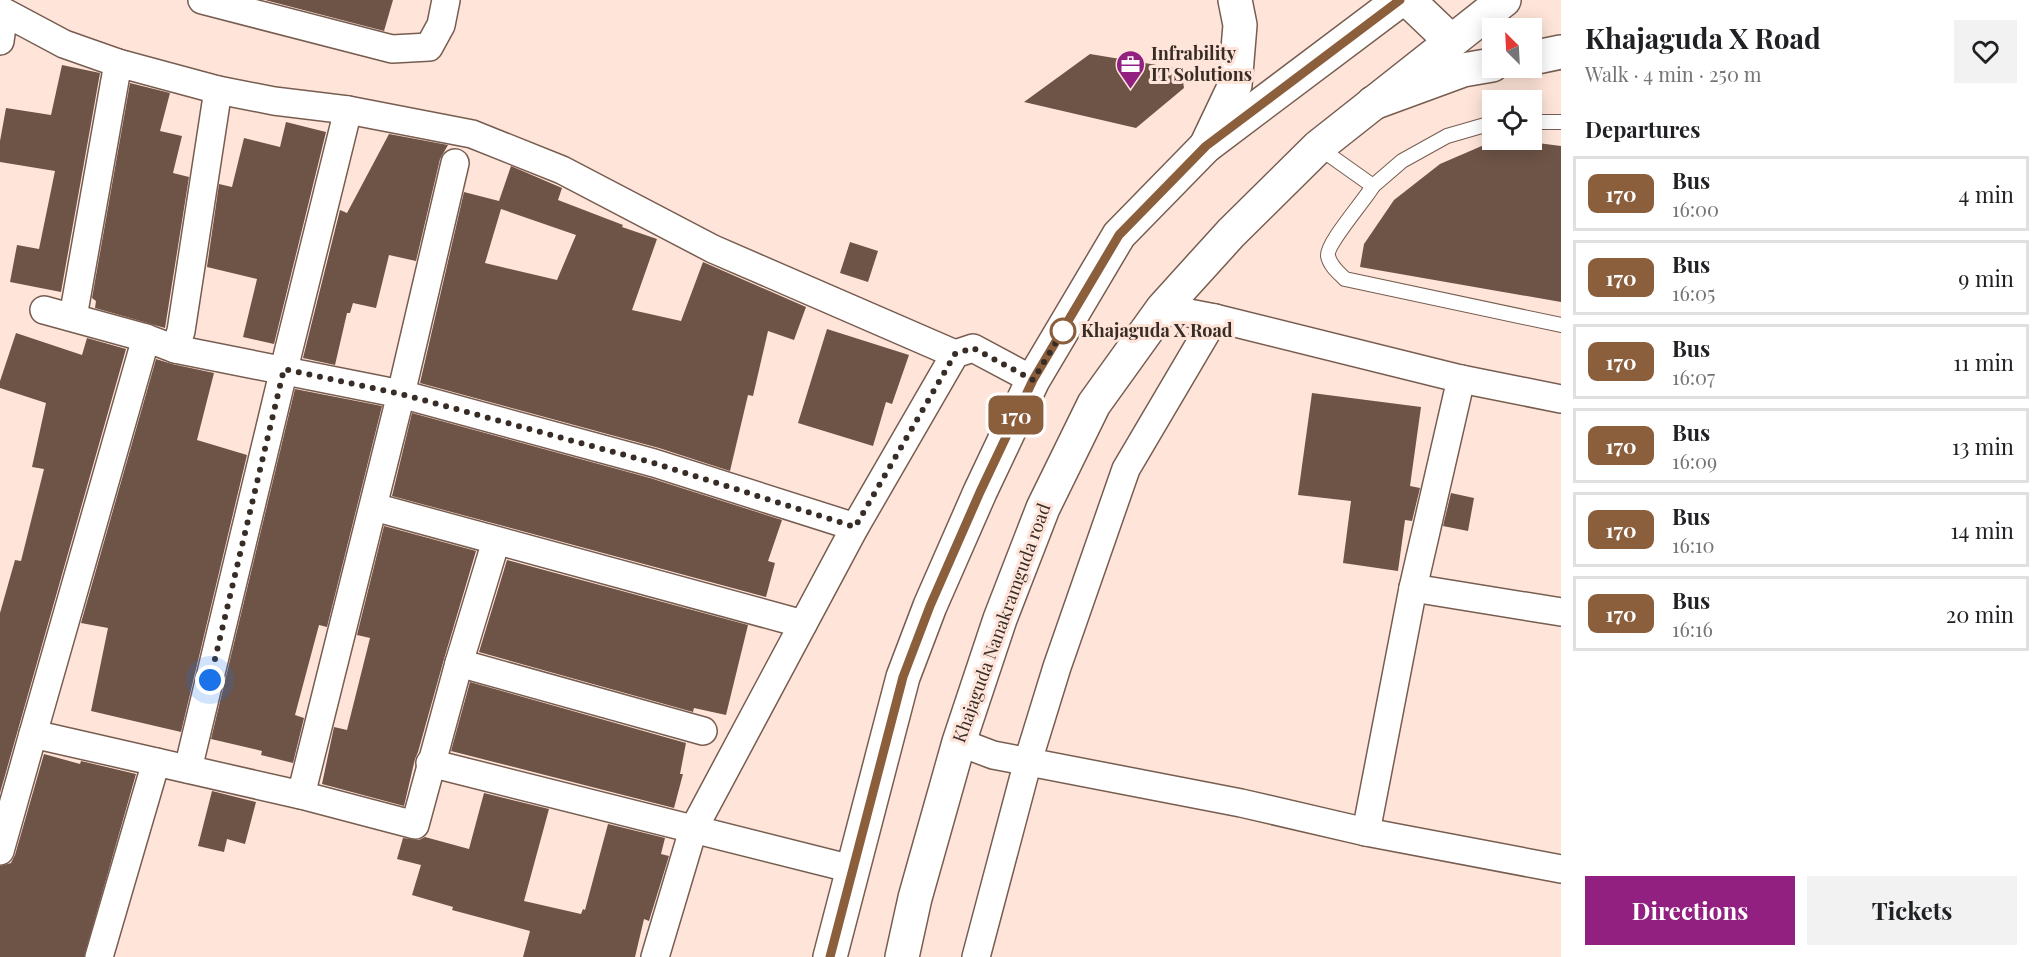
<!DOCTYPE html>
<html lang="en">
<head>
<meta charset="utf-8">
<style>
  :root { --surface:#fff; --page:#f2f2f2; --text:#202124; --muted:#757577; --line:#e0e0e0; --accent:#912080 }
  body { margin:0; font-family:"Playfair Display",serif; background:var(--page); color:var(--text); height:100vh; display:flex; flex-direction:column; font-size:22px; white-space:nowrap }
  * { box-sizing:border-box; margin:0 }
  p { font-size:20px; color:var(--muted) }
  .icon { flex:none; width:33px; height:33px; fill:none; stroke:currentColor; stroke-width:2; stroke-linecap:round; stroke-linejoin:round }
  .map { position:relative; flex:1; overflow:hidden }
  .panel { display:flex; flex-direction:column; background:var(--surface); width:480px }
  .panel>* { flex:none }
  .badge { padding:0 12px; border-radius:9px; font-size:21px; line-height:39px }
  .needle { width:39px; rotate:336deg }
  .controls { position:absolute; left:1482px; top:18px; display:grid; gap:12px }
  .controls a { display:grid; place-items:center; width:60px; height:60px; border-radius:0px; background:var(--surface); box-shadow:0 3px 15px #0003; font-size:30px }
  .you { position:absolute; width:30px; height:30px; margin:-15px; border:4px solid #fff; border-radius:50%; background:#1a73e8; box-shadow:0 0 0 9px #1a73e833 }
  .map>.badge { position:absolute; translate:-50% -50%; box-shadow:0 0 0 3px #fff }
  h2 { padding:0 24px; font-size:22px; line-height:54px }
  .round { display:grid; place-items:center; flex:none; width:63px; height:63px; border-radius:0px; background:var(--page) }
  .overview { display:flex; align-items:center; justify-content:space-between; height:102px; padding:0 24px }
  h1 { font-size:28px; font-weight:700; line-height:45px }
  .action { display:flex; gap:12px; margin-top:auto; padding:12px 24px }
  .action a { flex:1; height:69px; border-radius:0px; background:var(--accent); color:#fff; font-size:24px; font-weight:700; line-height:69px; text-align:center }
  .action a+a { background:var(--page); color:var(--text) }
  ul { padding:0; list-style:none }
  li { display:flex; align-items:center; gap:18px; height:75px; margin:0 12px 9px; padding:0 12px; border:3px solid var(--line); border-radius:0px }
  li div { flex:1 }
  li b { display:block; font-size:22px }
  li em { font-style:normal }
  li .badge { min-width:66px; font-weight:700; text-align:center }
  main { display:flex; flex:1; min-height:0 }
  .map>svg:first-child { display:block }
  .building { fill:#6e5447; fill-rule:evenodd }
  .lines { fill:none; stroke-linecap:round; stroke-linejoin:round }
  .lane-casing { stroke:#775c50; stroke-width:16 }
  .street-casing { stroke:#775c50; stroke-width:30 }
  .secondary-casing { stroke:#775c50; stroke-width:36 }
  .primary-casing { stroke:#775c50; stroke-width:36 }
  .lane { stroke:#fff; stroke-width:14 }
  .street { stroke:#fff; stroke-width:27 }
  .secondary { stroke:#fff; stroke-width:33 }
  .primary { stroke:#fff; stroke-width:33 }
  .line-casing { stroke:#fff; stroke-width:14 }
  .line { stroke:#8b5e3c; stroke-width:9 }
  .walk { stroke:#382c26; stroke-width:6; stroke-dasharray:0 10.8 }
  .stop-dot { fill:#fff; stroke:#8b5e3c; stroke-width:3 }
  .labels { text-anchor:middle; stroke-width:6; stroke-linejoin:round; paint-order:stroke }
  .poi-label { font-size:18px; font-weight:bold; fill:#382c26; stroke:#ffe5d9; text-anchor:start }
  .stop-label { font-size:18px; font-weight:bold; fill:#382c26; stroke:#ffe5d9; text-anchor:start }
  .street-label { font-size:18px; fill:#382c26; stroke:#ffe5d9 }
</style>
</head>
<body>
<main>
<div class="map">
<svg width="1561" height="957" viewBox="0 0 1561 957">
  <rect width="100%" height="100%" fill="#ffe5d9"/>
  <!-- building -->
  <g class="building">
    <polygon points="265,0 393,0 384,31"/>
    <polygon points="1090,54 1181,69 1184,88 1136,128 1024,102"/>
    <polygon points="62,65 100,73 61,292 10,282 17,245 39,249 55,171 0,162 0,141 6,108 51,115"/>
    <polygon points="130,83 170,93 160,131 182,136 173,173 189,177 165,328 95,308 96,301 92,298"/>
    <polygon points="286,122 326,132 274,344 243,337 257,279 207,267 219,184 232,187 244,138 280,147"/>
    <polygon points="389,134 448,145 440,159 416,261 389,255 376,308 353,303 350,313 347,313 335,365 303,358 340,210 347,213"/>
    <polygon points="1510,142 1530,142 1561,146 1561,302 1360,267 1364,244 1394,200 1440,164 1484,145"/>
    <path d="M511 166 562 188 558 200 623 225 622 227 657 239 632 310 681 321 703 262 806 307 794 340 768 331 753 396 748 395 730 471 659 448 420 383 464 192 499 201ZM501 209 576 235 557 280 485 263Z"/>
    <polygon points="850,242 878,251 868,282 840,273"/>
    <polygon points="827,329 909,355 892,404 886,402 873,446 798,423"/>
    <polygon points="16,333 82,355 87,338 126,349 0,793 0,613 15,560 21,561 44,469 32,467 46,403 0,388 0,381"/>
    <polygon points="156,359 172,364 214,373 197,440 247,455 181,732 91,711 108,628 81,623"/>
    <polygon points="295,389 382,406 327,627 319,625 295,715 304,718 293,763 261,755 262,751 211,739"/>
    <polygon points="1312,393 1421,407 1410,486 1420,488 1412,521 1405,520 1398,571 1343,563 1351,501 1298,495"/>
    <polygon points="412,413 650,478 782,520 768,561 775,563 766,597 392,496"/>
    <polygon points="1451,493 1474,498 1468,531 1443,526"/>
    <polygon points="384,526 476,551 444,659 418,752 415,759 404,806 322,784 334,727 347,730 370,638 357,635"/>
    <polygon points="507,560 748,625 726,715 694,708 693,712 479,652"/>
    <polygon points="470,682 686,743 680,774 683,774 674,808 451,751"/>
    <polygon points="44,754 80,764 81,761 136,774 84,957 0,957 0,866 11,863 15,855"/>
    <polygon points="212,791 256,802 245,844 227,839 224,852 198,846"/>
    <polygon points="484,793 549,809 524,901 581,914 583,909 585,910 608,824 665,838 661,854 669,856 649,921 644,919 635,957 523,957 530,931 452,910 453,907 412,895 421,865 397,859 403,838 419,840 425,837 469,849"/>
  </g>
  <g class="lines">
    <defs>
      <g id="lane">
        <polyline points="1532,122 1561,122"/>
        <path d="M1318 147 1373 186C1365 200 1326 244 1328 256 1330 266 1339 273 1345 279L1561 325"/>
        <polyline points="1373,186 1402,161 1447,136 1492,123"/>
      </g>
      <g id="street">
        <polyline points="202,0 392,49 429,47 441,25 446,0"/>
        <polyline points="0,41 4,12 64,44 118,63 218,90 274,101 348,110 472,134 562,170 713,249 955,354"/>
        <polyline points="1163,308 1215,318 1461,379 1561,399"/>
        <polyline points="44,310 146,338 175,349 401,394 654,463 855,527"/>
        <polyline points="73,317 118,63"/>
        <polyline points="175,349 181,331 218,90"/>
        <polyline points="374,507 803,624"/>
        <polyline points="1413,588 1561,612"/>
        <polyline points="459,663 703,731"/>
        <polyline points="33,734 146,338"/>
        <polyline points="959,742 993,755 1241,803 1366,832 1561,869"/>
        <polyline points="430,763 852,869"/>
        <polyline points="188,769 284,369 348,110"/>
        <polyline points="301,795 401,394 455,163"/>
        <polyline points="1366,832 1413,588 1461,379"/>
        <polyline points="0,851 33,734 301,795 415,825 459,663 496,541"/>
        <polyline points="99,957 156,762"/>
        <polyline points="655,957 693,830 855,527 955,354 973,348 1033,380"/>
        <polyline points="976,957 1028,761 1057,667 1126,469 1215,318"/>
      </g>
      <g id="secondary">
        <polyline points="1408,0 1451,41"/>
        <polyline points="830,957 903,677 930,606 980,492 1033,380 1119,235 1206,146 1400,0"/>
        <polyline points="902,957 915,898 959,742 1000,619 1043,508 1094,404 1163,308 1231,233 1318,147 1504,0"/>
      </g>
      <g id="primary">
        <polyline points="1532,58 1561,52"/>
        <polyline points="1373,103 1463,70 1492,65"/>
        <polyline points="1206,146 1235,85 1240,25 1235,0"/>
      </g>
    </defs>
    <!-- lane casing -->
    <use href="#lane" class="lane-casing"/>
    <!-- street casing -->
    <use href="#street" class="street-casing"/>
    <!-- secondary casing -->
    <use href="#secondary" class="secondary-casing"/>
    <!-- primary casing -->
    <use href="#primary" class="primary-casing"/>
    <!-- lane -->
    <use href="#lane" class="lane"/>
    <!-- street -->
    <use href="#street" class="street"/>
    <!-- secondary -->
    <use href="#secondary" class="secondary"/>
    <!-- primary -->
    <use href="#primary" class="primary"/>
  </g>
  <g class="lines">
    <defs>
      <polyline id="line" points="830,957 903,677 930,606 980,492 1033,380 1119,235 1206,146 1400,0"/>
    </defs>
    <!-- line casing -->
    <use href="#line" class="line-casing"/>
    <!-- line -->
    <use href="#line" class="line"/>
    <!-- walk -->
    <polyline class="walk" points="210,680 284,369 401,394 654,463 855,527 955,354 973,348 1033,380 1066,326 1063,331"/>
  </g>
  <!-- icons -->
  <defs>
    <symbol id="office-pin" viewBox="-11 -11 22 30"><path d="M0 17L-7.5 6A9.5 9.5 0 1 1 7.5 6Z" fill="#912080" stroke="#ffe5d9"/><path d="M-6-3h4V-5.5h4V-3h4V5H-6ZM-1-4.5V-3h2v-1.5ZM-6 0V1H6V0Z" fill="#fff"/></symbol>
  </defs>
  <g fill-rule="evenodd">
    <use href="#office-pin" x="1114" y="48" width="33" height="45"/>
  </g>
  <!-- markers -->
  <circle class="stop-dot" cx="1063" cy="331" r="12"/>
  <g class="labels">
    <!-- poi labels -->
    <g class="poi-label">
      <text x="1151" y="60">Infrability<tspan x="1151" dy="21">IT Solutions</tspan></text>
    </g>
    <!-- stop labels -->
    <g class="stop-label">
      <text x="1081" y="337">Khajaguda X Road</text>
    </g>
    <!-- street labels -->
    <g class="street-label">
      <text transform="translate(1002 623) rotate(-70)" y="6">Khajaguda Nanakramguda road</text>
    </g>
  </g>
</svg>
<div class="controls">
<a><svg class="needle" viewBox="-14 -14 28 28"><path d="M0-13l5 13h-10z" fill="#e53935"/><path d="M0 13l5-13h-10z" fill="#757577"/></svg></a>
<a><svg class="icon" aria-label="locate" viewBox="0 0 24 24"><circle cx="12" cy="12" r="6"/><path d="M12 2v4M12 18v4M2 12h4M18 12h4"/></svg></a>
</div>
<div class="you" style="left:210px;top:680px"></div>
<b class="badge" style="left:1016px;top:415px;background:#8b5e3c;color:#fff">170</b>
</div>
<section class="panel">
<div class="overview"><div><h1>Khajaguda X Road</h1><p>Walk · 4 min · 250 m</p></div><a class="round"><svg class="icon" aria-label="heart" viewBox="0 0 24 24"><path d="M12 20l-8-8c-3-5 5-10 8-4 3-6 11-1 8 4z"/></svg></a></div>
<h2>Departures</h2>
<ul>
<li><span class="badge" style="background:#8b5e3c;color:#fff">170</span><div><b>Bus</b><p>16:00</p></div><em>4 min</em></li>
<li><span class="badge" style="background:#8b5e3c;color:#fff">170</span><div><b>Bus</b><p>16:05</p></div><em>9 min</em></li>
<li><span class="badge" style="background:#8b5e3c;color:#fff">170</span><div><b>Bus</b><p>16:07</p></div><em>11 min</em></li>
<li><span class="badge" style="background:#8b5e3c;color:#fff">170</span><div><b>Bus</b><p>16:09</p></div><em>13 min</em></li>
<li><span class="badge" style="background:#8b5e3c;color:#fff">170</span><div><b>Bus</b><p>16:10</p></div><em>14 min</em></li>
<li><span class="badge" style="background:#8b5e3c;color:#fff">170</span><div><b>Bus</b><p>16:16</p></div><em>20 min</em></li>
</ul>
<div class="action"><a>Directions</a><a>Tickets</a></div>
</section>
</main>
</body>
</html>
